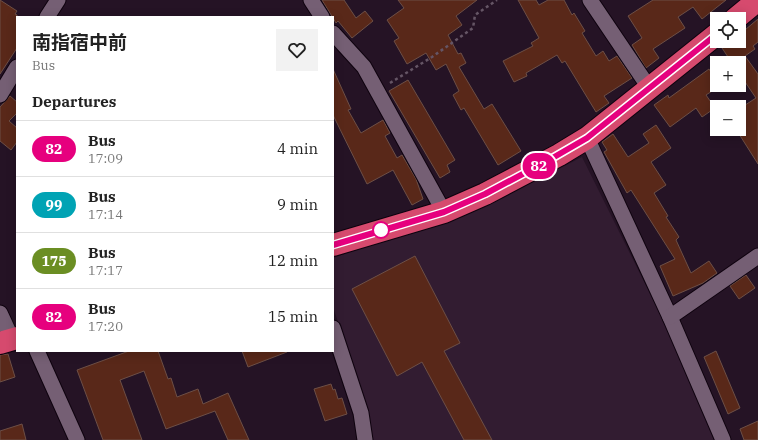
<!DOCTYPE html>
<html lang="en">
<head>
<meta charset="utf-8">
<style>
  :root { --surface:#fff; --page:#f2f2f2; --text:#222; --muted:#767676; --line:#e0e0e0 }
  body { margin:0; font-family:"IBM Plex Serif","Noto Sans JP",serif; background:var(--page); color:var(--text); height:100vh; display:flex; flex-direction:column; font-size:15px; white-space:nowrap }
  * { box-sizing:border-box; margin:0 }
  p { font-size:13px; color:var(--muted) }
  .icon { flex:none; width:22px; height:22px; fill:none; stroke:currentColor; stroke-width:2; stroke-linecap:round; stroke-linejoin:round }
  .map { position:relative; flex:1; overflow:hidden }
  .drawer { position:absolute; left:16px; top:16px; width:318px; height:336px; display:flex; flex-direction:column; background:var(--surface); border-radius:0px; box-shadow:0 2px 10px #0003 }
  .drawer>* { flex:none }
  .badge { padding:0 8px; border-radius:13px; font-size:14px; line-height:26px }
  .buttons { position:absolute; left:710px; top:12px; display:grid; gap:8px }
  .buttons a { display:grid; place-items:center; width:36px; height:36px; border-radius:0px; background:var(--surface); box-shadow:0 2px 10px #0003; font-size:20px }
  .map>.badge { position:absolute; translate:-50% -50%; box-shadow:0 0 0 2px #fff }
  h2 { padding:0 16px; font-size:15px; line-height:36px }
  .round { display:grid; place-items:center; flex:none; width:42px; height:42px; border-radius:0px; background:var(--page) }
  .head { display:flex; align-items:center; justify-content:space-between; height:68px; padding:0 16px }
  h1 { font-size:19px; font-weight:700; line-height:30px }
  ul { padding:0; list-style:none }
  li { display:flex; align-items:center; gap:12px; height:56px; padding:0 16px; border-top:1px solid var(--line) }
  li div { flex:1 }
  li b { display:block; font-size:15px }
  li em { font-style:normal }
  li .badge { min-width:44px; font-weight:700; text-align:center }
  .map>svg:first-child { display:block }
  .built { fill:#321c31 }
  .building { fill:#592819; stroke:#6d4f46 }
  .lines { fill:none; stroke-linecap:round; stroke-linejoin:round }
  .street-casing { stroke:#0e020e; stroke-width:17 }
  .highway-casing { stroke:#0e020e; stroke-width:24 }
  .path { stroke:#655565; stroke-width:2.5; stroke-dasharray:3 3; stroke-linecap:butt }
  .street { stroke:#755f74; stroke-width:15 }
  .highway { stroke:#d64a6e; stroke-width:22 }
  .line-casing { stroke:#fff; stroke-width:9 }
  .line { stroke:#e6007e; stroke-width:6 }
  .stop-dot { fill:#fff; stroke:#e6007e; stroke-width:2 }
</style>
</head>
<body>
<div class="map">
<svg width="758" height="440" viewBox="0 0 758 440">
  <rect width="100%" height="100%" fill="#251325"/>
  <!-- built -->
  <polygon class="built" points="582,157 668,330 715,440 371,440 362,393 333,307 333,258 496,201"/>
  <!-- building -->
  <g class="building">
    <polygon points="0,0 17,11 15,14 17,15 17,48 0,74"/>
    <polygon points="322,0 344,0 356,18 365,11 373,21 352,38 338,21 336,23"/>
    <polygon points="398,0 477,0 456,16 462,25 448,35 458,54 461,53 466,63 459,67 484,109 492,104 521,151 498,165 464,108 461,110 453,95 459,91 446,64 436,70 426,53 407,64 394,41 399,38 387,20 404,8"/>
    <polygon points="518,0 536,0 539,5 548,0 564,0 572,15 574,13 585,31 582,33 596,56 603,51 609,61 617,56 632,78 604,96 609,103 596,112 565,61 562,63 557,55 526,73 527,76 514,82 503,61 533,46 531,43 539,38"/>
    <polygon points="653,0 726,0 702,19 693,7 678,17 685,28 653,49 659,58 646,68 632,45 642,38 628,16"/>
    <polygon points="758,19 758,42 753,46 755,49 745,56 758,74 758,164 739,134 739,109 756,98 739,73 739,63 732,63 722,48 731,41 739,41 739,35"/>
    <polygon points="333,69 351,109 348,110 361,133 383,120 390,133 385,136 397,158 402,155 416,179 423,199 412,205 393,170 367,184 333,115"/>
    <polygon points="709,69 717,82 717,85 720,86 706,95 715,108 702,117 696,108 670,127 654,105 668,95 669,98"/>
    <polygon points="408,80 455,160 447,165 450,172 440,178 389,91"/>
    <polygon points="10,96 17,102 17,113 9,121 17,128 17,142 11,150 0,141 0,107"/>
    <polygon points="656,125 671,148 651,162 666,185 654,193 668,216 666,217 679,237 676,240 691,273 709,261 717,273 703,283 673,296 660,266 675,259 631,190 627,193 604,152 607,150 602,142 613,134 628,157 649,143 643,134"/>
    <polygon points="415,256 460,343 444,351 492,440 464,440 422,362 397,376 352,289"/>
    <polygon points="746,275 755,288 739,299 730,286"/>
    <polygon points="129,351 158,351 168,379 171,378 177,397 198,389 203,404 228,393 249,440 228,440 215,411 166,429 144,371 120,380 142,440 103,440 77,370"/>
    <polygon points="242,351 286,351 287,352 248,367"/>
    <polygon points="716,351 740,408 728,414 704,357"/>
    <polygon points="8,354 15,377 0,382 0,355"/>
    <polygon points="331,384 333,390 335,389 338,399 342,398 347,414 325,421 314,389"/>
    <polygon points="758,421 758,440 744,440 740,429"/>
    <polygon points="22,424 26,440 0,440 0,431"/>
  </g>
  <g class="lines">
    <defs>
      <g id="street">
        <polyline points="311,0 322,17"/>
        <polyline points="590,0 650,89"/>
        <polyline points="47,17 58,0"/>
        <polyline points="333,33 364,67 444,212"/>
        <polyline points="0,95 17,67"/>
        <polyline points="587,138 670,317 723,440"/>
        <polyline points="0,313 12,339"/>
        <polyline points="670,317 758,256"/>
        <polyline points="333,328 361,413 365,440"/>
        <polyline points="37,351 77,440"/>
      </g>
      <g id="highway">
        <polyline points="735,19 758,0"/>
        <polyline points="333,245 444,212 485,194 559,155 587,138 717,34"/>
        <polyline points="0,343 17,338"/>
      </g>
    </defs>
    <!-- street casing -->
    <use href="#street" class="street-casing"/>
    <!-- highway casing -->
    <use href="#highway" class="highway-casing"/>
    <!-- path -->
    <polyline class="path" points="390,83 432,57 473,28 475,15 497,0"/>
    <!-- street -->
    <use href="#street" class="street"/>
    <!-- highway -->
    <use href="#highway" class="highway"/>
  </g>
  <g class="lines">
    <defs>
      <polyline id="line" points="333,245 444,212 485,194 549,160 587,138 717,34"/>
    </defs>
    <!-- line casing -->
    <use href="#line" class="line-casing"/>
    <!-- line -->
    <use href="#line" class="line"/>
  </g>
  <!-- markers -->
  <circle class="stop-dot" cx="381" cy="230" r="8"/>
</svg>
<div class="buttons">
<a><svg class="icon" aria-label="locate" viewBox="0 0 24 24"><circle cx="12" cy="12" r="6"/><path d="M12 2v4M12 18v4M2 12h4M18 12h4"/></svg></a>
<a>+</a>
<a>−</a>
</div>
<b class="badge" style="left:539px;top:166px;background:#e6007e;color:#fff">82</b>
<section class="drawer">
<div class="head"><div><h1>南指宿中前</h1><p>Bus</p></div><a class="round"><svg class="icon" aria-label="heart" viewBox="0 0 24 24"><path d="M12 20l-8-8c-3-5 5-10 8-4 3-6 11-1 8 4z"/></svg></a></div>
<h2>Departures</h2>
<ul>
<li><span class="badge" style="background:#e6007e;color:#fff">82</span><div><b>Bus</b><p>17:09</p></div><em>4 min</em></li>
<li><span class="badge" style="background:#00a3b4;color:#fff">99</span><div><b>Bus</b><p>17:14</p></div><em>9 min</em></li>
<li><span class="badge" style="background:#6b8e23;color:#fff">175</span><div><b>Bus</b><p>17:17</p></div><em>12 min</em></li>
<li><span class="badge" style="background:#e6007e;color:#fff">82</span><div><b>Bus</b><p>17:20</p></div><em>15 min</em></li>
</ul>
</section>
</div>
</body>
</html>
